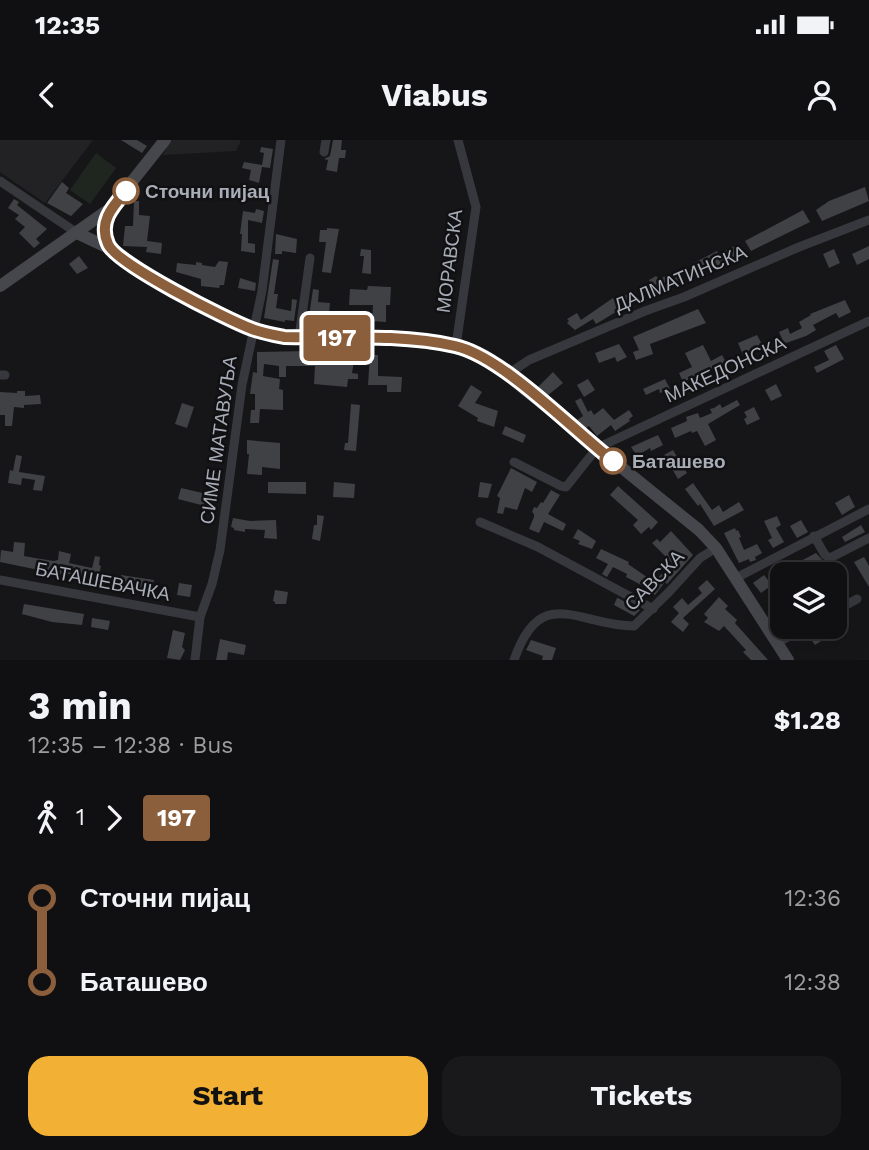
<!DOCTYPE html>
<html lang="en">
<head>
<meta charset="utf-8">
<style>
  :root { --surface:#101012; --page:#19191b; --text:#f1f3f6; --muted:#9c9d9f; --line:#303032; --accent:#f2b134 }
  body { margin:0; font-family:"Work Sans",sans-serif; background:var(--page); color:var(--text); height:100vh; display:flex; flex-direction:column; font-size:26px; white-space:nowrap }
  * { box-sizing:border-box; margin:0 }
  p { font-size:23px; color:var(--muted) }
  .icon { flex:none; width:38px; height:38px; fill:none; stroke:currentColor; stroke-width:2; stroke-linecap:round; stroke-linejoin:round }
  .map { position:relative; height:520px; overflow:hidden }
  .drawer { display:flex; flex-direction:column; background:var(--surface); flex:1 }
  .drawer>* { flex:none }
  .badge { padding:0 14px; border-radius:5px; font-size:24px; line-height:46px }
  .buttons { position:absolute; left:770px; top:422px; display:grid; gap:14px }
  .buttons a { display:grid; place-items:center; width:77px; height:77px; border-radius:14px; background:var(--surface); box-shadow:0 7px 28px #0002,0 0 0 2px var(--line); font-size:35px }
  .map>.badge { position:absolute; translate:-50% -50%; box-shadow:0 0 0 4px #fff }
  .legs { display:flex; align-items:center; gap:10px; height:77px; padding:0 28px; font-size:23px }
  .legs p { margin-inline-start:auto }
  .summary { display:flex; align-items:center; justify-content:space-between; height:119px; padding:0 28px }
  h1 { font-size:38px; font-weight:700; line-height:52px }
  .cta { display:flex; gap:14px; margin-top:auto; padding:14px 28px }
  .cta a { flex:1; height:80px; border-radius:21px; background:var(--accent); color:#111; font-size:28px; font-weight:700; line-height:80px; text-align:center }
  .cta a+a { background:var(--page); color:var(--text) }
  ul { padding:0 28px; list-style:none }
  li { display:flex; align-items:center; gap:24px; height:84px; font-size:26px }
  li i { display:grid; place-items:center; width:10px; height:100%; margin:0 9px; background:currentColor }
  li i::after { content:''; width:18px; height:18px; margin:-9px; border:5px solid; border-radius:50%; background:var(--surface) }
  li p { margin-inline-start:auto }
  li:first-child i { background:linear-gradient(#0000 50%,currentColor 0) }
  li:last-child i { background:linear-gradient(currentColor 50%,#0000 0) }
  .status { display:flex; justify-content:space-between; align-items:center; height:49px; padding:0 35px; background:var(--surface); direction:ltr }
  .status svg { height:19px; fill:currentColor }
  header { display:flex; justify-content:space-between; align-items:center; height:91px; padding:0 28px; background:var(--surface); font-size:32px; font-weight:700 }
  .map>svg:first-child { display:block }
  .built { fill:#222225 }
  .green { fill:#1e261f }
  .building { fill:#404145 }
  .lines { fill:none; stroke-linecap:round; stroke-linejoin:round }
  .street { stroke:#37383d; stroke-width:9 }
  .secondary { stroke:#45474d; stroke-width:12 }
  .line-1-casing { stroke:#fff; stroke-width:16 }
  .line-1 { stroke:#8b5e3c; stroke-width:10 }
  .stop-1-dot { fill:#fff; stroke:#8b5e3c; stroke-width:3.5 }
  .labels { text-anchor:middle; stroke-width:5; stroke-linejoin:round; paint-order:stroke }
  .stop-label { font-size:19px; font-weight:bold; fill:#a8adb8; stroke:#111113; text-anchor:start }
  .street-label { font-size:19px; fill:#a8adb8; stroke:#111113 }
</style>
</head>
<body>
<div class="status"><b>12:35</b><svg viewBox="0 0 49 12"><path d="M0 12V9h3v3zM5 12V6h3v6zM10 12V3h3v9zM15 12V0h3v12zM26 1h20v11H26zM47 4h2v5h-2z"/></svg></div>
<header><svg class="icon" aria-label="back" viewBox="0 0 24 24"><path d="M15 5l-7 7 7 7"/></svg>Viabus<svg class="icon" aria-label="person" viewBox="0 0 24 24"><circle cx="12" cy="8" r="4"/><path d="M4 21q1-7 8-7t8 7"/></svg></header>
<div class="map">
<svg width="869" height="520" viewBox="0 0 869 520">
  <rect width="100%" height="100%" fill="#161618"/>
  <!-- built -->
  <g class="built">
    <polygon points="0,0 93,0 45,63 0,32"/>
    <polygon points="170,0 241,0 236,11 163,15"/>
  </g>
  <!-- green -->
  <polygon class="green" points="96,13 116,28 90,64 70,50"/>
  <!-- building -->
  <g class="building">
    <polygon points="121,0 137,0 147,6 142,13"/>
    <polygon points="333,0 342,0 341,10 346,10 345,18 339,18 337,32 326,30 328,20 324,19 330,16"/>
    <polygon points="261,7 273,9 270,28 262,27 259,43 249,40 251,30 242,28 244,22 262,25 264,13 260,12"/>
    <polygon points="62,42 69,48 66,53 83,64 71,76 47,63"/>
    <polygon points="865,47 869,61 822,81 816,70 829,61"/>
    <polygon points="14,59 19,62 17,65 47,89 36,99 40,103 34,108 19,93 25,87 15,79 19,75 8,68"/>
    <polygon points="134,61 139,61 139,75 150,76 147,101 162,103 161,114 146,112 147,107 123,106 125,86 133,86"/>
    <polygon points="256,69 264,71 262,83 248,80 248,103 255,104 255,113 241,111 242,94 240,94 243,71 255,73"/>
    <polygon points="803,70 810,82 751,111 745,101"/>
    <polygon points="327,88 339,89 331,133 322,132 326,102 319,102 320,90 327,90"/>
    <polygon points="276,94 297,99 296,113 282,111 282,114 275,114"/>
    <polygon points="735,106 740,116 695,135 690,125 717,111 718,114"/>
    <polygon points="869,106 869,119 857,125 852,114"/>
    <polygon points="361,109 371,110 371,134 362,133 364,116 360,116"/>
    <polygon points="834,109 840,123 829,128 823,114"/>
    <polygon points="79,116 88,128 77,134 69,124"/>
    <polygon points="273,119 279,120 274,154 278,154 276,168 291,171 292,159 297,160 294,181 285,180 285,182 264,178"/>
    <polygon points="219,121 228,122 224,145 220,145 219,148 201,146 201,139 176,132 177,123 196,125 196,122 202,123 202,125 215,127"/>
    <polygon points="677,131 682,142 673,146 671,141 655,151 649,140 656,136 659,139"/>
    <polygon points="240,138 256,143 255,151 238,148"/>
    <polygon points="368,146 391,147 390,165 386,165 386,182 372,181 373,165 349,165 350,149 367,150"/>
    <polygon points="313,149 319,150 318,162 330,163 329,173 318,173 317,177 309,176"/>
    <polygon points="629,153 634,161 596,184 593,179 575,190 567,183 569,181 567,179 577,173 581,180 613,158 615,162"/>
    <polygon points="845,160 851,172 839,178 836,173 813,185 816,190 806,196 786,203 783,201 779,192 788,188 790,194 802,188 799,182 811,175 810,174"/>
    <polygon points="698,169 706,183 650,204 653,214 636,220 633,212 639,210 633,197"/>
    <polygon points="757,195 763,206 743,215 738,203"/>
    <polygon points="619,204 627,217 617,222 615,217 599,223 595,213"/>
    <polygon points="703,205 711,221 722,215 727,224 683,242 679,233 692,227 685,213"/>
    <polygon points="836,205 844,219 817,233 814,227 829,220 824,211"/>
    <polygon points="310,211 355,216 352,233 358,234 358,239 348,239 347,247 314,244 315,226 286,226 286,237 279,237 279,226 264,224 263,236 280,239 279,249 283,250 283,270 260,269 259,283 250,283 251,270 255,270 255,254 250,254 253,232 257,233 257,212"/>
    <polygon points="370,215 378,215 378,236 402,237 401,252 387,252 387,245 368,245"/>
    <polygon points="553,232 563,243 547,256 537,248"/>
    <polygon points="588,239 595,250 584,257 577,245"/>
    <polygon points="665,239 670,249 660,253 659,249 646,255 643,249"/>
    <polygon points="776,244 782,256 771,261 765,250"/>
    <polygon points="471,245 482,252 475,263 498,271 494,287 477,281 478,278 458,266"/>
    <polygon points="17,251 25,251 25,256 40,255 41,264 24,265 24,268 14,267 12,286 5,286 5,275 0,275 0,252 17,253"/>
    <polygon points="581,258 588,272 591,270 594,275 603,268 614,280 629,270 633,276 629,279 630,281 615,291 611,285 597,296 589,286 586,288 577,280 583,276 575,261"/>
    <polygon points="737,260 740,265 708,284 716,300 705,306 697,291 692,293 691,291 675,298 671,288 687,281 686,277 698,273 700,278 712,273 710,269 714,268 720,264 722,268"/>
    <polygon points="182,263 194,267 187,288 175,284"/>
    <polygon points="351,264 360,265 356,311 344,310 345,303 348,303"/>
    <polygon points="754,267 760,279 747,285 744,279 747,277 744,272"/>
    <polygon points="505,286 526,295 523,303 502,294"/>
    <polygon points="658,295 663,305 651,311 650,308 637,316 631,307"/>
    <polygon points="247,300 280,303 280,329 262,327 262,335 247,334 249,314 247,314"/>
    <polygon points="673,310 687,333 678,339 664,315"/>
    <polygon points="16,315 22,316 19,332 45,336 42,351 33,350 35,340 22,338 21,345 8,343 10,330 13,331"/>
    <polygon points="511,328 537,342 532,352 525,348 517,370 505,367 503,374 497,373 500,358 497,356"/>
    <polygon points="268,342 306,342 306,354 268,353"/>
    <polygon points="334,342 355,344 354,358 333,357"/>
    <polygon points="480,342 492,344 488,358 478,357"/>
    <polygon points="693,343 712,370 719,365 723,372 739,362 744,370 714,386 700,364 698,366 685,349"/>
    <polygon points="618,346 658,382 651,390 649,387 641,394 633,385 638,380 610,355"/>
    <polygon points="181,348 207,354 205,366 178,359"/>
    <polygon points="551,350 560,355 548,374 566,384 563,391 544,382 539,393 529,389 534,377 534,374 532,372 534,367 537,368 541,362 543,363"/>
    <polygon points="849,355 855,367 842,375 835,363"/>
    <polygon points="317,375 324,376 320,401 312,399 314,385 317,385"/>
    <polygon points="777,376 781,385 776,388 784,402 773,408 768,400 772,398 764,381"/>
    <polygon points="233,378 250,381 276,380 277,399 264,398 265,390 245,389 245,392 234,390 234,388 231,387"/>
    <polygon points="801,380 808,392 797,398 790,386"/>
    <polygon points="861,385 865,392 845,402 842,397"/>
    <polygon points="735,388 736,391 738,390 741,397 739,398 744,410 757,404 762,413 755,417 756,420 750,422 749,419 739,423 724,393"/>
    <polygon points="578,389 596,401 592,409 578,404 580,401 573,398"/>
    <polygon points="671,391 693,415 667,444 665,442 655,455 650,452 651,450 626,437 627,434 613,427 607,437 602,434 608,424 596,418 601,409 629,422 628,424 654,442 672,423 652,403 657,399 660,402"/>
    <polygon points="14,402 25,403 24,416 35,418 54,421 58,420 59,411 71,414 69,423 92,428 95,416 100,417 99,425 101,426 98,438 84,434 83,437 64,433 63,435 0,422 1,410 13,412"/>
    <polygon points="816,413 825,423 805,434 804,431 799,434 785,434 781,428 794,421 795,424"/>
    <polygon points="864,417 869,426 869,447 854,422"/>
    <polygon points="121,435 154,440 152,451 120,444"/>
    <polygon points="764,435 772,445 761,453 753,443"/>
    <polygon points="707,440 715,449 683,478 689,484 683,492 671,482 679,473 673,467 682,458 688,465 702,453 698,448"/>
    <polygon points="179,443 192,445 190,457 177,455"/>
    <polygon points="275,450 288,452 286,464 275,464 275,462 273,461"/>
    <polygon points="719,457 728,466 725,469 737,480 735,483 768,520 751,520 743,512 746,510 724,486 719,491 704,482 708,478 704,474"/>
    <polygon points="617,458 618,458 640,470 634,476 627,472 614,465"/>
    <polygon points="24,464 84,474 82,485 52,482 22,474"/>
    <polygon points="92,478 110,481 108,490 91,487"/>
    <polygon points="816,486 831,486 821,493 824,499 815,505 811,499 815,497 811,491"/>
    <polygon points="173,490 185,493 182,507 185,510 180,520 167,518"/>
    <polygon points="220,499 246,505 244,515 228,512 227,520 216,520"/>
    <polygon points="531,500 556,508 552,520 542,520 543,516 526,510"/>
  </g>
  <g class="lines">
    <!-- street -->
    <g class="street">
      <polyline points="324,12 326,0"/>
      <polyline points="0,41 77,93"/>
      <polyline points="299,197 310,118"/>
      <polyline points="456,206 476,67 458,0"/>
      <polyline points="508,234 529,220 645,171 684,157 799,107 869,80"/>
      <polyline points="0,235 5,235"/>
      <polyline points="514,322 561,346 566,347 597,308 869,181"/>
      <polyline points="480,382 538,407 653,469"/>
      <polyline points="814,396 825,415 830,418 869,398"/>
      <polyline points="736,438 869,369"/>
      <polyline points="0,440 200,477"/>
      <polyline points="835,471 857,459"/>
      <polyline points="777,503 807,486"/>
      <polyline points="195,520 200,477 212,444 220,410 242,245 262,151 281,0"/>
      <path d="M514 520C541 442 578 486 634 486L669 452 700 418 716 408"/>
    </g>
    <!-- secondary -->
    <g class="secondary">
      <polyline points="111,68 106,82 105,95 108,104 116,115 165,145 253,189 284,197 398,200 456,206 496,226 699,390 716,408 788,520"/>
      <polyline points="77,93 111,109"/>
      <polyline points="0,146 111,68 165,0"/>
    </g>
  </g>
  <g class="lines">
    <defs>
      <path id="line-1" d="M126 51C113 66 98 82 108 104 116 124 228 180 252 189 263 193 274 195 284 197 337 198 403 194 455 206 502 216 573 290 613 321"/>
    </defs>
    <!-- line-1 casing -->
    <use href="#line-1" class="line-1-casing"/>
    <!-- line-1 -->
    <use href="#line-1" class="line-1"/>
  </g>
  <!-- markers -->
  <g class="stop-1-dot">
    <circle cx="126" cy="51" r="12"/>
    <circle cx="613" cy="321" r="12"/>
  </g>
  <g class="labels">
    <!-- stop labels -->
    <g class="stop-label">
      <text x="145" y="58">Сточни пијац</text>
      <text x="632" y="328">Баташево</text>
    </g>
    <!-- street labels -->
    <g class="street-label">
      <text transform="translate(449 121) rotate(-83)" y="7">МОРАВСКА</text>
      <text transform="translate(680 138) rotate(-23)" y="7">ДАЛМАТИНСКА</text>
      <text transform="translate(725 229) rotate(-25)" y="7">МАКЕДОНСКА</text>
      <text transform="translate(218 300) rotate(-82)" y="7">СИМЕ МАТАВУЉА</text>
      <text transform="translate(654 440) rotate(-46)" y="7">САВСКА</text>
      <text transform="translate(103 441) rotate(11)" y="7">БАТАШЕВАЧКА</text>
    </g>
  </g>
</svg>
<div class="buttons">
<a><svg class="icon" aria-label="layers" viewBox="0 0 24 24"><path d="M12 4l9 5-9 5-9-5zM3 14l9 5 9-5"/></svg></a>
</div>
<b class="badge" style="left:337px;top:198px;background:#8b5e3c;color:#fff">197</b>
</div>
<section class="drawer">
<div class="summary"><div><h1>3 min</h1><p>12:35 – 12:38 · Bus</p></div><b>$1.28</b></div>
<div class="legs"><svg class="icon" aria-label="walk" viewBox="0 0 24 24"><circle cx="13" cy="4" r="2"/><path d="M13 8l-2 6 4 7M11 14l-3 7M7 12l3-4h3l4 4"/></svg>1<svg class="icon" aria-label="forward" viewBox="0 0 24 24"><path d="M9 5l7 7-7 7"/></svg><b class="badge" style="background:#8b5e3c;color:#fff">197</b></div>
<ul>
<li><i style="color:#8b5e3c"></i><b>Сточни пијац</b><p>12:36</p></li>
<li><i style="color:#8b5e3c"></i><b>Баташево</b><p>12:38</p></li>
</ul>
<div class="cta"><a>Start</a><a>Tickets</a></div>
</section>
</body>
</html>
